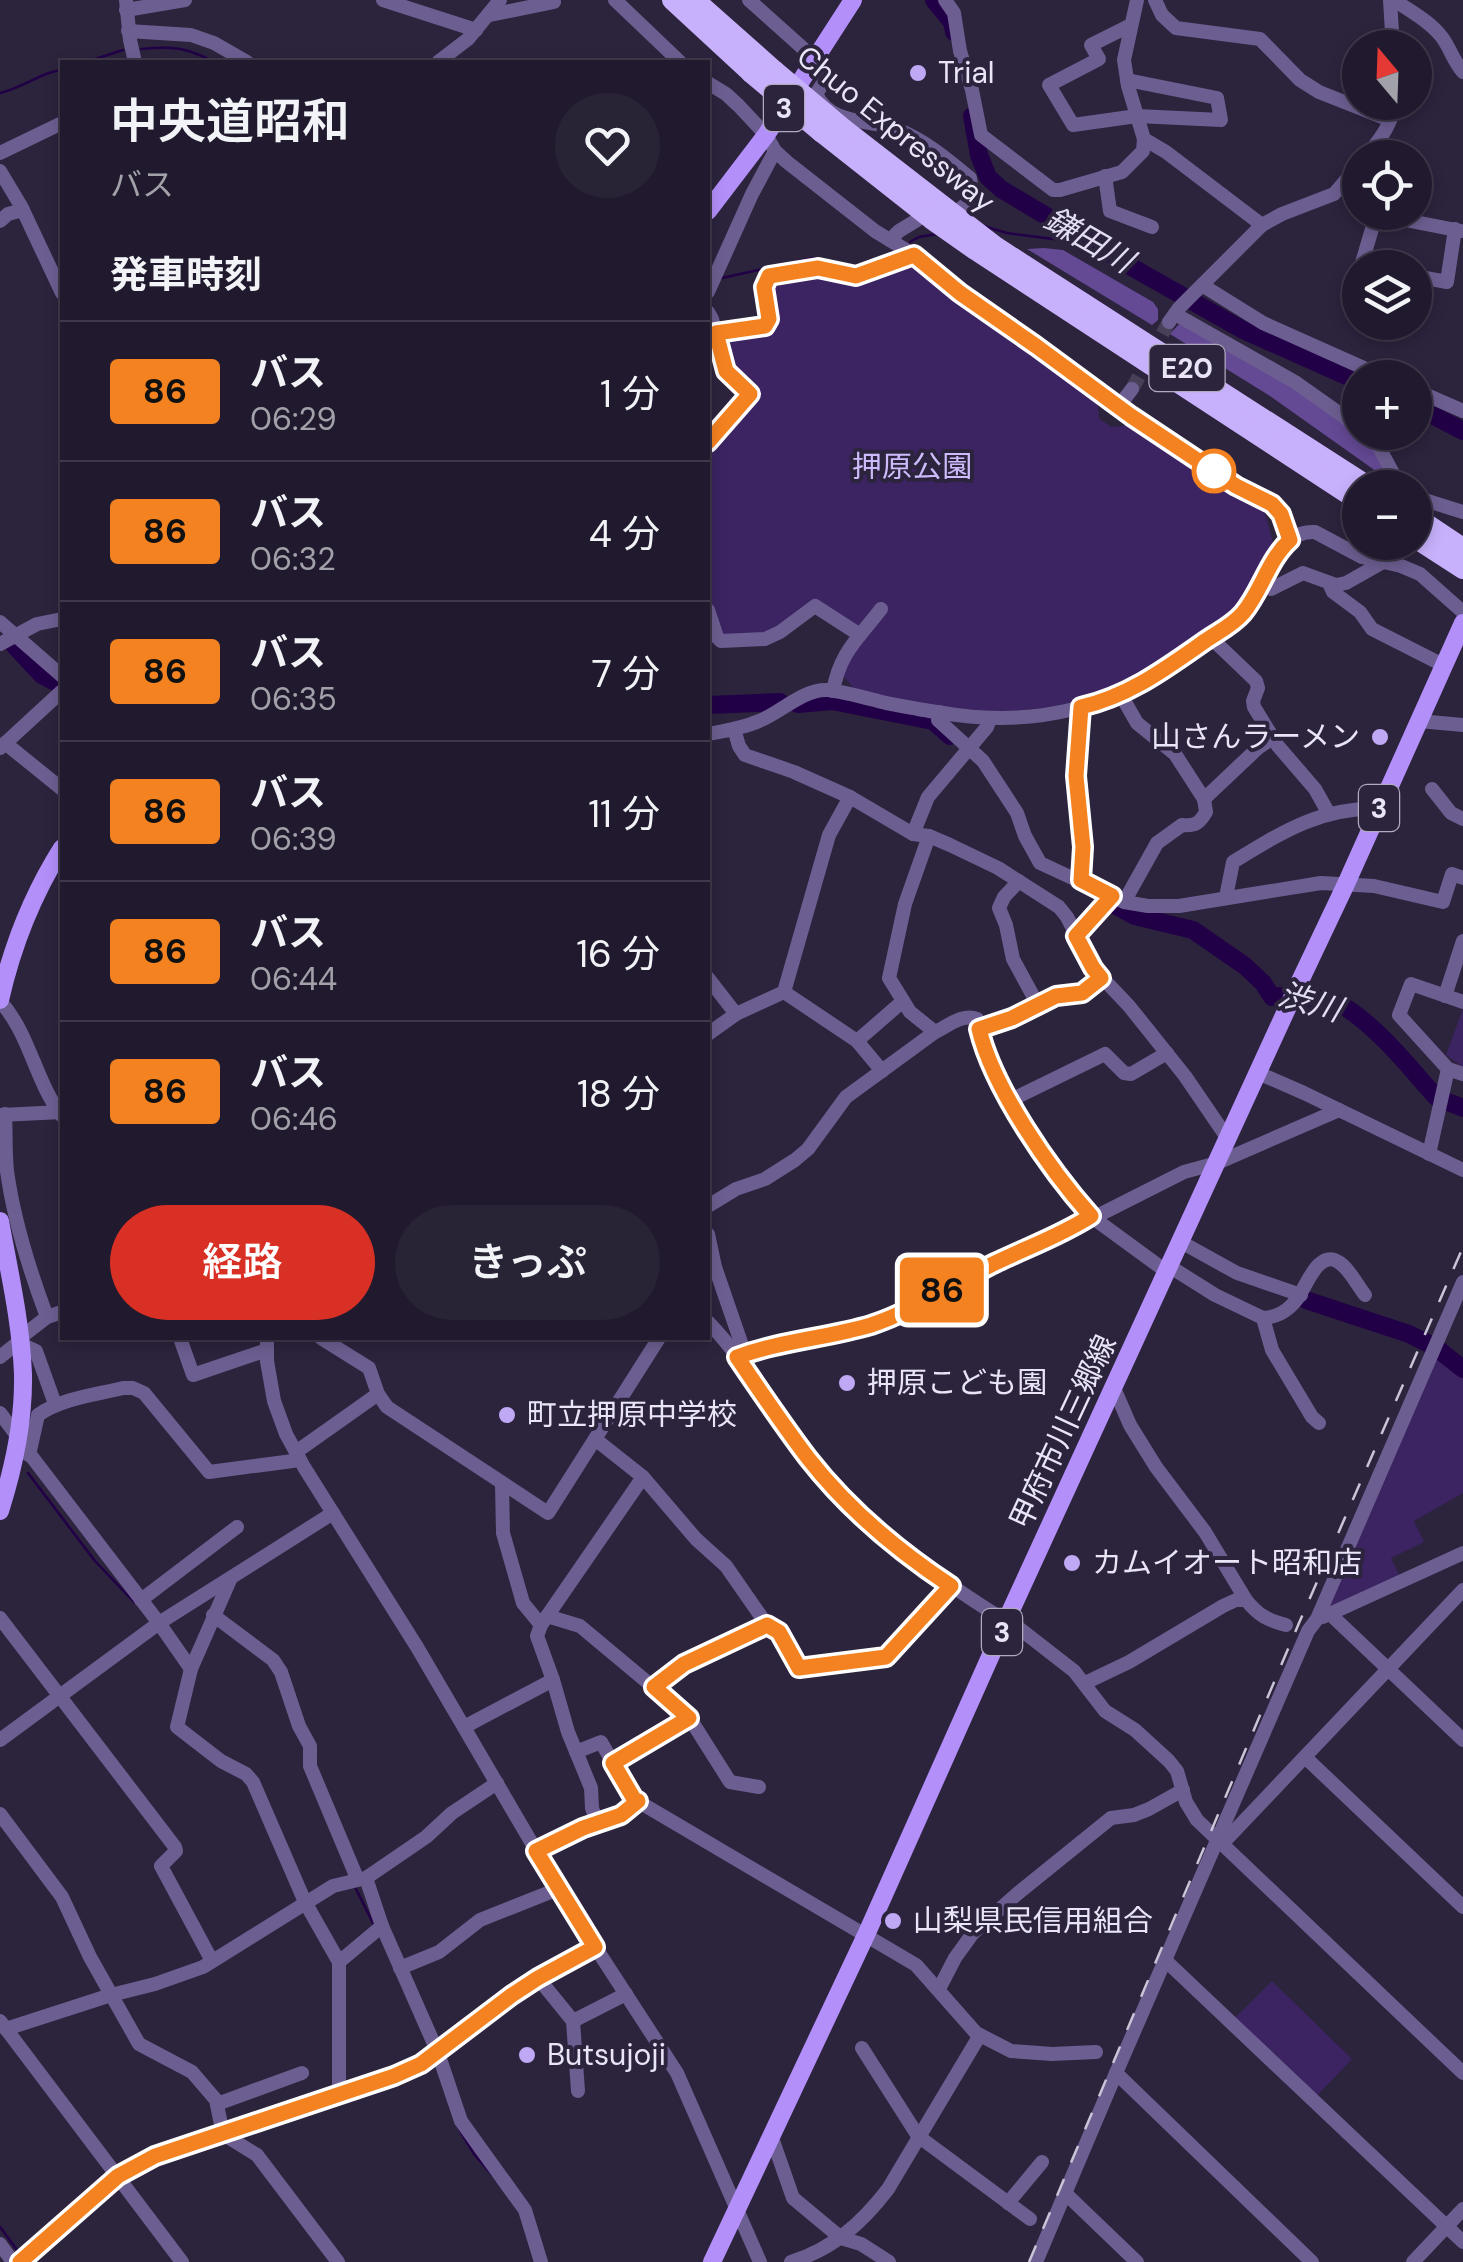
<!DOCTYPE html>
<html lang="ja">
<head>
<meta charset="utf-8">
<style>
  :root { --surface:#211a2e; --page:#292336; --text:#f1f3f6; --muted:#a2a1aa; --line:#3e384a; --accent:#d93025 }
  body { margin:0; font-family:"DM Sans","Noto Sans JP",sans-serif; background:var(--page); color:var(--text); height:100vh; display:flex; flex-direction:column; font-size:38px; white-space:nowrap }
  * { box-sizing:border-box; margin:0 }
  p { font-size:32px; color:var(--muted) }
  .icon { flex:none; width:55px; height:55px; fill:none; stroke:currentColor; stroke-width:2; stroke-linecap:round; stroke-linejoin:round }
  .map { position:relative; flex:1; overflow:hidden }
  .sheet { position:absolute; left:60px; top:60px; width:650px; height:1280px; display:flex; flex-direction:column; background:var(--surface); border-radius:0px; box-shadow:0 5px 15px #0003,0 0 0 2px var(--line) }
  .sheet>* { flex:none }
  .badge { padding:0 20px; border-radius:8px; font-size:35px; line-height:65px }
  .needle { width:65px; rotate:341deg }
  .tools { position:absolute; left:1342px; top:30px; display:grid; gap:20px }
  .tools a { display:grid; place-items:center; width:90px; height:90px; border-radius:50%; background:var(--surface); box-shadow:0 5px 15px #0003,0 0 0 2px var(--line); font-size:50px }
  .map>.badge { position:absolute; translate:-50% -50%; box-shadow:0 0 0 5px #fff }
  h2 { padding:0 50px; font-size:38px; line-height:90px }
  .round { display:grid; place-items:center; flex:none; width:105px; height:105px; border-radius:52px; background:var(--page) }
  .headline { display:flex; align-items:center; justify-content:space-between; height:170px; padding:0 50px }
  h1 { font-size:48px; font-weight:600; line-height:75px }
  .primary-button { display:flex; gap:20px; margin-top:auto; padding:20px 50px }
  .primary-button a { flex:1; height:115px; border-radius:60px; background:var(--accent); color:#fff; font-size:40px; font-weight:600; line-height:115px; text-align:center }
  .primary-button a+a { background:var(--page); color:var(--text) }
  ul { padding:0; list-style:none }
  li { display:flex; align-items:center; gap:30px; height:140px; padding:0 50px; border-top:2px solid var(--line) }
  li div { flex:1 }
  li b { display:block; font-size:38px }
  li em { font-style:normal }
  li .badge { min-width:110px; font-weight:700; text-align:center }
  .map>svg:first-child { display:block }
  .green { fill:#3b2461 }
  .forest { fill:#644994 }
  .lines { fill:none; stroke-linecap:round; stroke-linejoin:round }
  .stream { stroke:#220047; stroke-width:2.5 }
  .river { stroke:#220047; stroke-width:18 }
  .minor-tunnel { stroke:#484059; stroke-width:14; stroke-dasharray:14 7; stroke-linecap:butt }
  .minor { stroke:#6d5e91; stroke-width:14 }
  .major { stroke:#b38ff9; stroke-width:18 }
  .highway { stroke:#c8b1fc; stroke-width:20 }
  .rail { stroke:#cac4d7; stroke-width:2.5; stroke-dasharray:18 18; stroke-linecap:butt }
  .highway-bridge { stroke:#c8b1fc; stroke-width:20 }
  .line-casing { stroke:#fff; stroke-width:22 }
  .line { stroke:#f58220; stroke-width:15 }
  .poi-dot { fill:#bfa8f4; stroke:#2c233d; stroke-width:4 }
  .stop-dot { fill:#fff; stroke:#f58220; stroke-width:5 }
  .labels { text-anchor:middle; stroke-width:8; stroke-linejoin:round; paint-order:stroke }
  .shield { fill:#2c233d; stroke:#b0aabe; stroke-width:2.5 }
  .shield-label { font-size:28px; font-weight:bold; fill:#e9e4f6 }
  .poi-label { font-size:30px; fill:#e9e4f6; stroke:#2c233d; text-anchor:start }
  .street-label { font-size:30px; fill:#e9e4f6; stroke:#2c233d }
  .park-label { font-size:30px; fill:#cdbafa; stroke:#2c233d }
  .water-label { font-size:32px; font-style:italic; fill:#e2ddf2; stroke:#2c233d }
</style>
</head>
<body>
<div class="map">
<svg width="1463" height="2262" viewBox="0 0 1463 2262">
  <rect width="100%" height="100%" fill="#2c233d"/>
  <!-- green -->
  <g class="green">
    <polygon points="914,264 1097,398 1099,419 1112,427 1132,425 1200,471 1264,510 1273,542 1238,606 1139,677 1110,692 1052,707 1004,712 950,708 856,691 841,673 867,635 815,602 775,632 727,637 721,633 708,595 708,454 759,395 733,370 724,345 728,338 775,332 771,292 775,286 819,278 854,286"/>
    <polygon points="1463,1009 1463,1067 1446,1055"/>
    <polygon points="1437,1358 1463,1378 1463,1493 1414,1521 1424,1542 1391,1558 1400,1577 1330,1607"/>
    <polygon points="1272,1981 1352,2059 1313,2100 1231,2022"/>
  </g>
  <!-- forest -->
  <g class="forest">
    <polygon points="1044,248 1063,250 1153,302 1158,309 1158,320 1152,325 1027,249"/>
    <polygon points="1181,322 1268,369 1367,440 1383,467 1380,474 1270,396 1170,334"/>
  </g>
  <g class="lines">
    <!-- stream -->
    <g class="stream">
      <path d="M141 49C173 46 186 47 214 62"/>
      <polyline points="86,62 123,50"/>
      <path d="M0 93C23 88 41 72 62 70"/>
      <polyline points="983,226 1007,233 1092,244"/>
      <polyline points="910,242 919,237 937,234"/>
      <polyline points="854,269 880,260 893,252"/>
      <polyline points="722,278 813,258 822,262"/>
      <polyline points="28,1473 95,1561 135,1603"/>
      <polyline points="354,1885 375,1927"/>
      <polyline points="459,2129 474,2154 492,2175"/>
      <polyline points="0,2227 20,2254"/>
    </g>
    <!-- river -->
    <g class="river">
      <polyline points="934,0 952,22 954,32"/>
      <polyline points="972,116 979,155 988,177 1001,189 1142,273 1243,330 1360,382"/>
      <polyline points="1415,406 1463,431"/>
      <polyline points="14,645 42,675 61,685"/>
      <polyline points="798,704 832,701 933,721 950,736"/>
      <polyline points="708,705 780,702"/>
      <path d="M1115 905 1135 916 1193 930 1245 966 1263 983 1272 997C1289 994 1333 998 1348 1009 1382 1032 1409 1067 1436 1097"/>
      <polyline points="1448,1102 1463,1108"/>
      <polyline points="1306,1300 1409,1334 1435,1347 1463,1369"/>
    </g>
    <!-- minor-tunnel -->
    <polyline class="minor-tunnel" points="1132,389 1169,322"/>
    <!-- minor -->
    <g class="minor">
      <polyline points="126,0 130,40 135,62"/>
      <polyline points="383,0 476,30"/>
      <polyline points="615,0 680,62"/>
      <path d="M749 0 816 60 829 74 816 94C831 126 871 119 899 130 926 141 948 160 970 178L973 198 960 209"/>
      <polyline points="945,0 954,13 960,51 972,90 981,135 1053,190 1060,190 1122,172 1143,151 1144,139"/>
      <polyline points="1137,0 1124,60 1128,86 1144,139 1166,152 1262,225"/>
      <polyline points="1155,0 1162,15 1176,28 1260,39 1300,80 1319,92 1390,120"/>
      <polyline points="1390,0 1393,48"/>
      <path d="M1394 0C1410 11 1429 21 1441 36 1450 47 1453 61 1463 72"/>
      <polyline points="126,10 185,0"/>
      <polyline points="490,15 554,2"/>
      <polyline points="128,31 191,35 214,43 247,62"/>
      <polyline points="438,62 468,39 500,0"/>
      <polyline points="1127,80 1217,98 1221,120 1137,116 1073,125 1049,85 1099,59 1091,45 1131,25"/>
      <polyline points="708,83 726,94 739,106 766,135 775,151 787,162 875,231 914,255 960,293 1037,346 1131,416 1236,486 1272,504 1281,514 1289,540"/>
      <polyline points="0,153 62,123"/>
      <path d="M1365 158C1378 141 1393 125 1394 102"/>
      <polyline points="0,171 21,206 62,293"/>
      <polyline points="1105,176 1110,211 1152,227"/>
      <polyline points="1345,181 1360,193"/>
      <polyline points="1385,212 1390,217 1461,231"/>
      <polyline points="0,221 8,214 23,210"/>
      <polyline points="890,240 899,231 917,220"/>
      <polyline points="1371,268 1361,266 1377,212"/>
      <polyline points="1415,276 1447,282 1455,229"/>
      <polyline points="1202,285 1263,323 1386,378"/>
      <polyline points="708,292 752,194 775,151"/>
      <polyline points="708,312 712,319 726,371 749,394 708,442"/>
      <polyline points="1175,314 1295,382 1360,428"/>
      <polyline points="1169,322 1179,308 1262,225 1282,214 1334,194 1360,164"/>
      <polyline points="715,333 765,326 769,319 764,287 769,277 818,268 856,276 914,255"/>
      <polyline points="1415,390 1463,411"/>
      <polyline points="1119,406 1132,389"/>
      <polyline points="1347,419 1360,386"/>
      <polyline points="1366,432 1374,438 1401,488"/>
      <polyline points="1415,497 1463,512"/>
      <polyline points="1375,559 1383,542"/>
      <polyline points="1329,583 1333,592 1360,612 1372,629 1445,666"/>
      <polyline points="1260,585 1271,589 1303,573 1336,585 1346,583 1385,561"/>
      <polyline points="708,610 717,637 721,641 765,639 780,632 815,606 860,635"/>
      <polyline points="0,622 62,676"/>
      <polyline points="1210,637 1256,681 1258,688 1253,701 1254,707 1278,746 1315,789 1329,814"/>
      <polyline points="0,644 37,624 62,619"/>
      <path d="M833 691C840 652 858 639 881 609"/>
      <path d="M1121 695 1137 723 1175 754 1204 799 1206 812C1199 824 1195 826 1182 825L1157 843 1124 902"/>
      <polyline points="1081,707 1076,776 1083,847 1081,880"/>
      <polyline points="939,712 938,720 983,761 1017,813 1025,836 1040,863 1124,902 1148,906 1179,906 1321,883 1374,886 1443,902 1452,874 1463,878"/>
      <polyline points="1419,721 1463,725"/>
      <polyline points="734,729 739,746 745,755 794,772 850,797 913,834 929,836 950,845 998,868 1059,907 1067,917 1093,968 1129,1006 1185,1076 1228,1139"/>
      <path d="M708 734C725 731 743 728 759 721 780 713 803 689 827 690 842 691 870 699 886 703 954 716 1006 726 1074 709 1091 704 1109 701 1125 693 1154 678 1180 658 1207 639 1222 629 1237 621 1248 606 1267 580 1276 530 1315 532L1362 557 1401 566 1420 574 1463 612"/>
      <polyline points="5,743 62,789"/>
      <polyline points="0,748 62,691"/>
      <polyline points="1432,789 1451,813 1463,819"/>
      <polyline points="1204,799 1259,747 1273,738"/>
      <polyline points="913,834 928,797 987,727 990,719"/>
      <path d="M929 836 905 904 889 978 910 1012 935 1032C948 1026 963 1013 977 1019 988 1075 1023 1126 1057 1171 1069 1188 1081 1205 1096 1220L1167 1272"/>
      <polyline points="1019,881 1004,897 999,908 1006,925 1013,959 1038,1005"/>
      <path d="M1226 897 1233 862C1284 831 1317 809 1379 808"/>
      <polyline points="1076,935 1112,896"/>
      <polyline points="708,978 736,1014 784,992 829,835 850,797"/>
      <polyline points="784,992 857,1041 882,1071"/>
      <polyline points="1445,996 1463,941"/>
      <path d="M0 1001C30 1034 35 1081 62 1116"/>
      <polyline points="1463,1002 1411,984 1399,1015 1448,1069 1463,1074"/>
      <polyline points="979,1029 1012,1019 1056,996 1083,993 1101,978"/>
      <polyline points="708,1034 736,1014"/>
      <polyline points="857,1041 903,1001"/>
      <polyline points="1258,1073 1304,1093 1463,1170"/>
      <polyline points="1009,1101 1105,1054 1124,1073 1131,1074 1167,1053"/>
      <path d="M5 1114C6 1133 5 1152 7 1171 14 1222 29 1269 47 1317"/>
      <polyline points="1,1115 62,1112"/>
      <polyline points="1429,1154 1448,1069"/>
      <polyline points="708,1206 736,1189 765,1179 795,1160 808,1149 846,1097 935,1032"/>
      <polyline points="1093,1218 1184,1172 1217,1163 1339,1110"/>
      <polyline points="708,1234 715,1267 745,1354"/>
      <polyline points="1181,1242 1237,1273 1301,1295"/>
      <polyline points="1169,1266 1215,1295 1263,1318 1272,1350 1312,1417 1319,1423"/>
      <path d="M1263 1318C1278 1317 1288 1311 1297 1299 1306 1288 1318 1247 1340 1263 1350 1270 1357 1285 1365 1295"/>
      <path d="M708 1322C747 1362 774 1413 808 1458 859 1523 927 1571 996 1615L1007 1619 1074 1671 1105 1711 1135 1730 1169 1761 1177 1771 1186 1802 1197 1820 1463 2073"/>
      <polyline points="20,1338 47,1317 62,1312"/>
      <polyline points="180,1338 193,1375 267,1350"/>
      <polyline points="267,1338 267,1361 274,1401 286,1434 304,1467 417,1647 568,1905 677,2073 760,2262"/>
      <polyline points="321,1338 369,1368 378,1394 387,1407 548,1513 659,1338"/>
      <polyline points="21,1344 36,1351 55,1404"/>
      <polyline points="0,1357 20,1341"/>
      <polyline points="737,1357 871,1325 896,1315 998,1261 1068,1231 1091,1216"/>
      <polyline points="1114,1388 1130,1425 1156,1467 1205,1532 1246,1600"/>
      <polyline points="0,1413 18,1437"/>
      <polyline points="595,1439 643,1477 696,1539 726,1566 767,1625"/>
      <polyline points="25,1452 32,1457 159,1623 191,1669"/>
      <polyline points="296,1452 378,1394"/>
      <path d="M29 1455 38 1415C62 1398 95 1395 123 1388H133L144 1393 209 1472 300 1460"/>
      <polyline points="502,1483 503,1533 523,1603 541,1625"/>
      <polyline points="230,1580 191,1669 177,1727 221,1761 246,1774 253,1782 305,1902 339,1962 339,2095"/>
      <polyline points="141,1600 237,1527"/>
      <polyline points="1330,1614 1463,1740"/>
      <polyline points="213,1615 273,1660 281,1672 299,1726 310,1746 310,1766 357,1878"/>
      <polyline points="547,1616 580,1626 689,1717 730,1782 759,1787"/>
      <polyline points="1323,1617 1463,1553"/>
      <polyline points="0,1618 175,1847 176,1851 161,1866 212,1961"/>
      <path d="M1085 1683 1129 1662 1223 1606 1236 1600H1246C1258 1615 1267 1620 1286 1625"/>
      <polyline points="653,1687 684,1664 767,1625 779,1632 799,1668 886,1657 951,1586"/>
      <polyline points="464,1727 553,1680"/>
      <polyline points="0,1740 159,1623 333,1513"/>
      <polyline points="576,1752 601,1742 634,1799 916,1965 976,2033 1011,2051 1052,2054 1096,2052"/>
      <polyline points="1306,1758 1463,1907"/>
      <polyline points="613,1763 689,1717"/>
      <polyline points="0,1814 62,1897 90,1957 139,2044 192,2072 216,2100 223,2134 257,2155 338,2262"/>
      <polyline points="597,1823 592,1808 591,1788 568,1732 553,1680 537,1636 541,1625 643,1477"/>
      <polyline points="1223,1843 1463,1590"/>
      <polyline points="536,1851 583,1828 621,1815 638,1801"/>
      <polyline points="366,1878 382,1926 438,2053 461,2121 525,2210 541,2262"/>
      <polyline points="1165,1960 1463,2242"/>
      <polyline points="339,1962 382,1926"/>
      <polyline points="400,1968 439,1952 480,1920 558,1889"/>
      <polyline points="538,1978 573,2021 578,2091"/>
      <polyline points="939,1989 955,1958 973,1933 1017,1894 1111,1818 1134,1815 1149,1809 1183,1790"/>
      <polyline points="0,2021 182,2262"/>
      <polyline points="573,2021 626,1994"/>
      <polyline points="6,2029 111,1995 155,1984 203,1967 333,1886 366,1878 426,1837 452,1813 497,1783"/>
      <polyline points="862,2048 918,2136 1030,2219"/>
      <polyline points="217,2104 302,2073"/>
      <polyline points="772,2138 793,2198 841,2238 861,2244 889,2262"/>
      <polyline points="1065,2193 1137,2262"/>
      <polyline points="1008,2203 1042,2162"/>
      <polyline points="0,2244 13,2262"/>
      <polyline points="20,2262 117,2177 139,2163 394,2077 421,2064 438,2053 512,1995 595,1947"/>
      <path d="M791 2262C833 2249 862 2223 888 2189L980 2035"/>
      <polyline points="1036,2262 1116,2073"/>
      <polyline points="1312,2262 1116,2073 1308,1631 1317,1619 1463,1282"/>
      <polyline points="1413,2262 1463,2209"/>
    </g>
    <!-- major -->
    <g class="major">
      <polyline points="708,211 766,135 853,0"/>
      <path d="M0 1000C12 947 33 894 62 848"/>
      <path d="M0 1221C9 1271 21 1322 23 1374 24 1421 14 1467 0 1511"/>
      <polyline points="712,2262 866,1935 1007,1619 1291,1000 1346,884 1463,623"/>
    </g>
    <!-- highway -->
    <g class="highway">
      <polyline points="672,0 751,73"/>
      <polyline points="695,0 775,71"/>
      <polyline points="844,129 995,246 1371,488"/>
      <polyline points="822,133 931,219 975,250 1360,502"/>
      <polyline points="1415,516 1463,548"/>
      <polyline points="1415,538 1463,569"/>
    </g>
    <!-- rail -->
    <polyline class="rail" points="1029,2262 1299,1623 1463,1247"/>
    <!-- highway-bridge -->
    <g class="highway-bridge">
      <polyline points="775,71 844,129"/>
      <polyline points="751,73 822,133"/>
    </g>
  </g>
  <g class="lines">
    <defs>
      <path id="line" d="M20 2262 118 2176 155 2156 394 2076 421 2064 512 1995 538 1978 595 1947 536 1851 583 1828 621 1815 638 1801 634 1799 613 1763 689 1718 654 1687 684 1664 767 1625 779 1632 799 1668 886 1657 951 1586C898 1551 847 1508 808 1458 783 1425 760 1391 737 1357 780 1341 827 1338 871 1325 914 1311 954 1283 995 1263 1028 1247 1060 1236 1091 1216 1050 1170 993 1088 979 1029L1012 1018 1056 996 1082 993 1101 978 1093 968 1076 936 1112 896 1081 880 1083 847 1076 776 1081 707C1129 696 1165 669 1205 641 1218 632 1233 625 1243 613 1262 590 1268 560 1290 540L1281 514 1272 504 1236 486 1131 416 1036 346 960 293 914 255 856 276 818 268 769 276 764 287 769 319 765 326 716 333 726 371 750 394 708 442"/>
    </defs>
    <!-- line casing -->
    <use href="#line" class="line-casing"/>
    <!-- line -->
    <use href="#line" class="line"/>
  </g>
  <!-- markers -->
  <g class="poi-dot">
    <circle cx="918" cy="73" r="10"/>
    <circle cx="1380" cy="737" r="10"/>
    <circle cx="847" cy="1383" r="10"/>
    <circle cx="507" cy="1415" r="10"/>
    <circle cx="1072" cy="1563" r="10"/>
    <circle cx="893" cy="1921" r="10"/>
    <circle cx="527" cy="2055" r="10"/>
  </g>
  <circle class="stop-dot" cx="1214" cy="471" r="20"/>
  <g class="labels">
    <!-- shield labels -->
    <g class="shield">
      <rect x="764" y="85" width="40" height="46" rx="8"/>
      <rect x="1149.5" y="345" width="75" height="46" rx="8"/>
      <rect x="1359" y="785" width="40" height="46" rx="8"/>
      <rect x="982" y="1609" width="40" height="46" rx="8"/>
    </g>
    <g class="shield-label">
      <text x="784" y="118">3</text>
      <text x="1187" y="378">E20</text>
      <text x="1379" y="818">3</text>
      <text x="1002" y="1642">3</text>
    </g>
    <!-- poi labels -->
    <g class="poi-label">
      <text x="938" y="83">Trial</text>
      <text x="1360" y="747" text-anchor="end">山さんラーメン</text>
      <text x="867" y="1393">押原こども園</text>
      <text x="527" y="1425">町立押原中学校</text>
      <text x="1092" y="1573">カムイオート昭和店</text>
      <text x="913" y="1931">山梨県民信用組合</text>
      <text x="547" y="2065">Butsujoji</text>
    </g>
    <!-- street labels -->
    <g class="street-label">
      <text transform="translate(896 129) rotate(39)" y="10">Chuo Expressway</text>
      <text transform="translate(1063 1432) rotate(-65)" y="10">甲府市川三郷線</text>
    </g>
    <!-- park labels -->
    <g class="park-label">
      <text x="912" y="477">押原公園</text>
    </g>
    <!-- water labels -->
    <g class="water-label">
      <text transform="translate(1089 240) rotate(30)" y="11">鎌田川</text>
      <text transform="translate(1310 1002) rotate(16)" y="11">渋川</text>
    </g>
  </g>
</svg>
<div class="tools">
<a><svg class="needle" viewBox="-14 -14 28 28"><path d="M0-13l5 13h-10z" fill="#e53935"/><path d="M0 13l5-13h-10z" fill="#a2a1aa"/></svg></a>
<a><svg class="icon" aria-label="locate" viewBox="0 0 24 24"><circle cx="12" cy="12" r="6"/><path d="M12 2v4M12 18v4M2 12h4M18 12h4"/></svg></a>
<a><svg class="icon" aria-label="layers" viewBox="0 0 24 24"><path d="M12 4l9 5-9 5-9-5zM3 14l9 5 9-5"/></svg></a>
<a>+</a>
<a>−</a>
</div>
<b class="badge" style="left:942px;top:1290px;background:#f58220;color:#111">86</b>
<section class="sheet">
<div class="headline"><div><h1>中央道昭和</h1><p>バス</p></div><a class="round"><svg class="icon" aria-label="heart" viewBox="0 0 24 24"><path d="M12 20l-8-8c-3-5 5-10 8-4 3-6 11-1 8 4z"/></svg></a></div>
<h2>発車時刻</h2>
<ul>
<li><span class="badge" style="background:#f58220;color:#111">86</span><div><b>バス</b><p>06:29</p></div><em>1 分</em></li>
<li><span class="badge" style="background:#f58220;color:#111">86</span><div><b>バス</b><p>06:32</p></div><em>4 分</em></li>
<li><span class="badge" style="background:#f58220;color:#111">86</span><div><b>バス</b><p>06:35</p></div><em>7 分</em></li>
<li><span class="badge" style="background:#f58220;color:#111">86</span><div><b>バス</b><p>06:39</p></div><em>11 分</em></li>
<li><span class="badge" style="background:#f58220;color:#111">86</span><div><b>バス</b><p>06:44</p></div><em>16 分</em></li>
<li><span class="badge" style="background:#f58220;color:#111">86</span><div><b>バス</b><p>06:46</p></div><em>18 分</em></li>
</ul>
<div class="primary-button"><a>経路</a><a>きっぷ</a></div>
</section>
</div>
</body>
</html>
